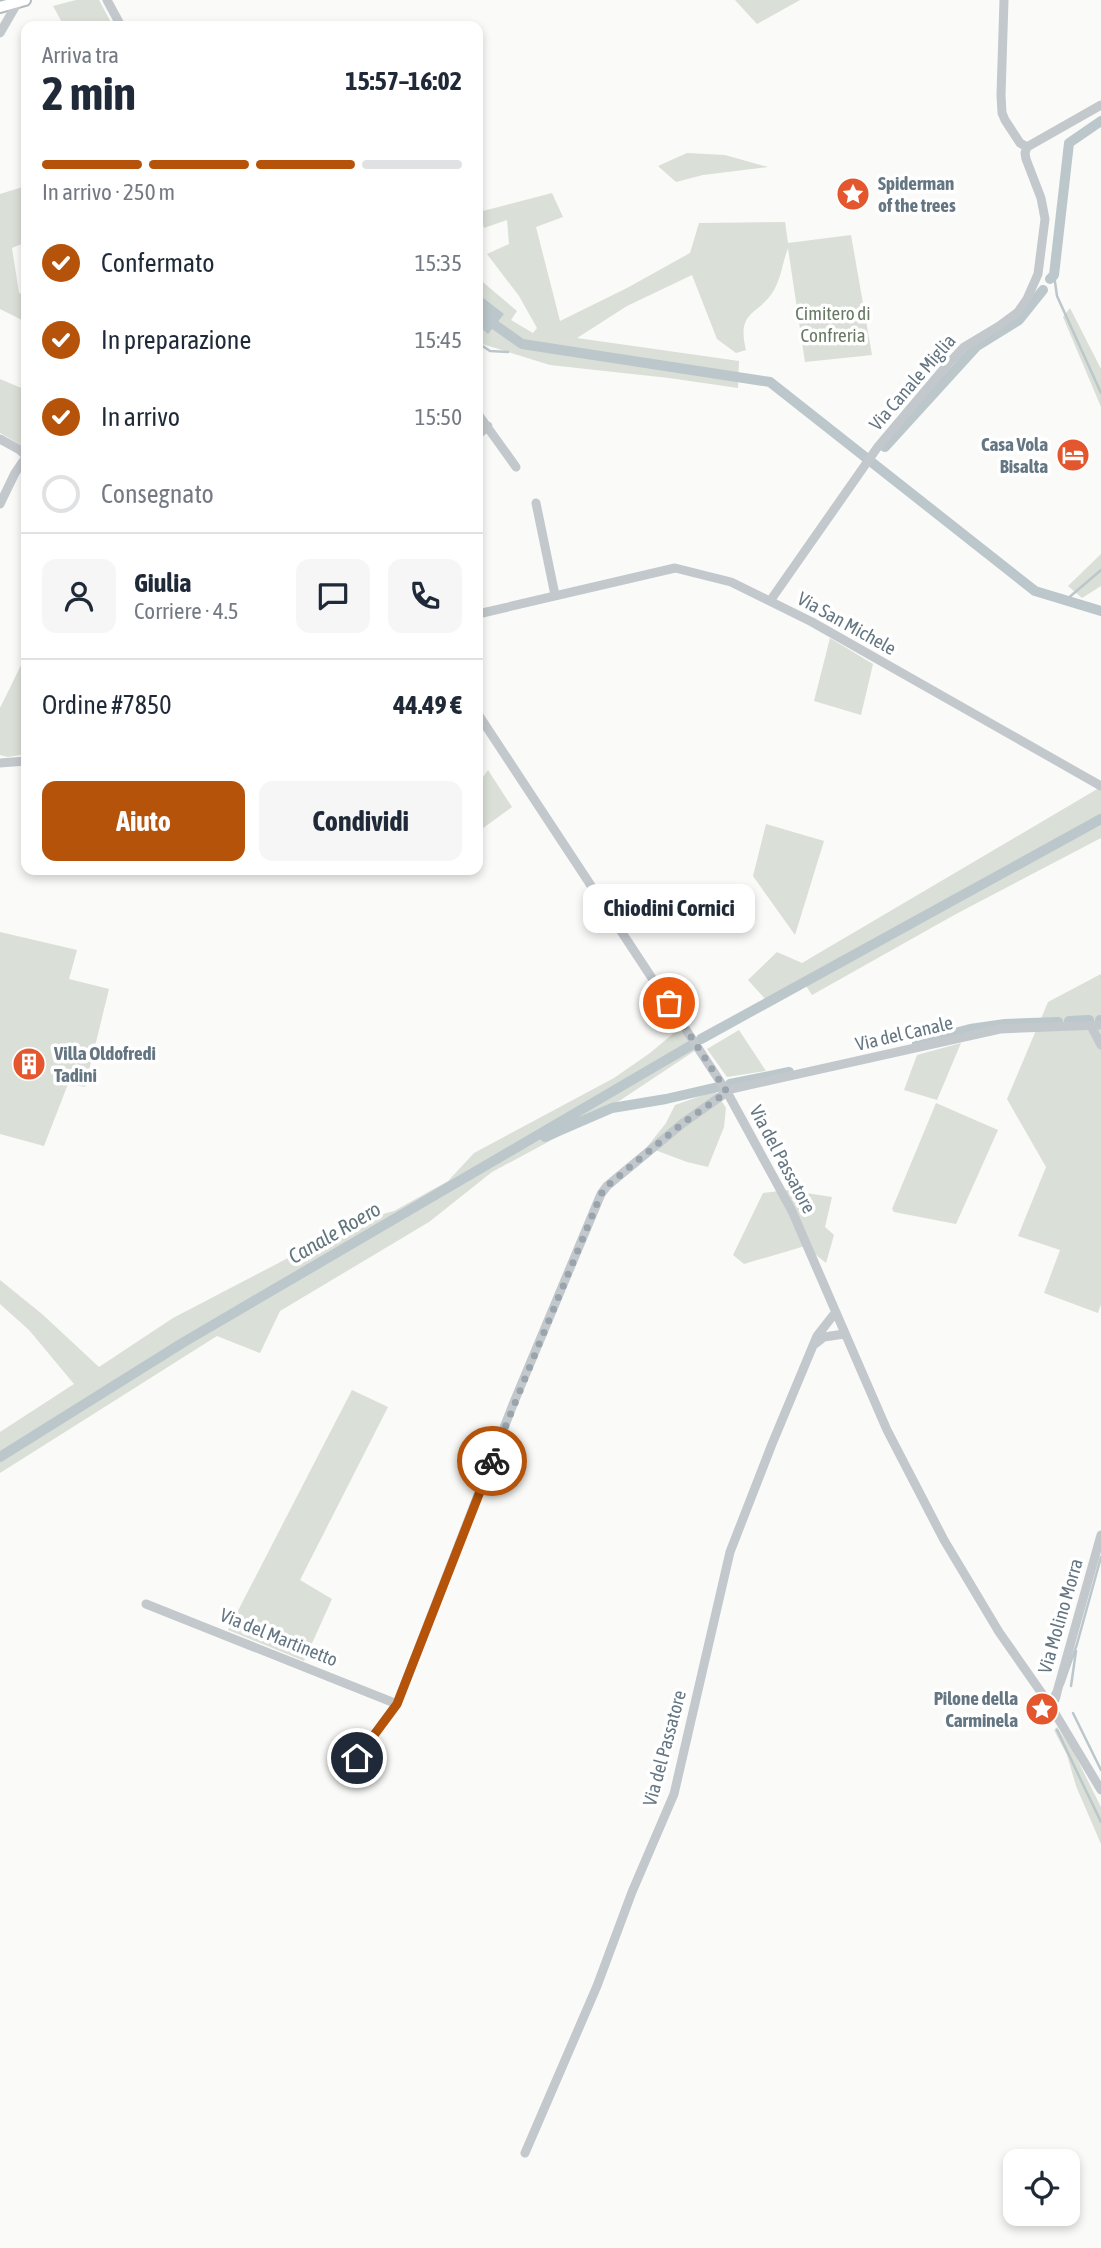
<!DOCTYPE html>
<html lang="it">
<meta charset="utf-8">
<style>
:root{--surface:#fff;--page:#f6f6f7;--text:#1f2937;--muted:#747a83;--line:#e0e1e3;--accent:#b45309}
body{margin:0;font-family:"Asap Condensed",sans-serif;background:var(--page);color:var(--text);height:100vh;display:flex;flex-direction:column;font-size:26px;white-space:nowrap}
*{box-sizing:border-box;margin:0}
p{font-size:23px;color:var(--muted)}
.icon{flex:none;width:38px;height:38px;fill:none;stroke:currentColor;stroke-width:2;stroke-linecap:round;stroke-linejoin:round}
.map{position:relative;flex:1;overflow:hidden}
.side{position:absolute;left:21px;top:21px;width:462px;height:854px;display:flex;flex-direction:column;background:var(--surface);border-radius:14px;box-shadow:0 4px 10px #0003}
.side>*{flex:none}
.tools{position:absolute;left:1003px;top:2149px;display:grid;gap:14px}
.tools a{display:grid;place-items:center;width:77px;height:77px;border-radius:14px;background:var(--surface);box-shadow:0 4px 10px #0003;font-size:35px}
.pin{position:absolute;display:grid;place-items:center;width:60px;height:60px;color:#fff;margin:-30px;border:4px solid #fff;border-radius:50%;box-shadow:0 2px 7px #0007}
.courier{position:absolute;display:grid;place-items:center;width:70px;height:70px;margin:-35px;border:5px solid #b45309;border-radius:50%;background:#fff;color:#222;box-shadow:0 2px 9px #0007}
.bubble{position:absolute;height:49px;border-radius:14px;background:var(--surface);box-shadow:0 4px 10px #0003;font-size:23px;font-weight:700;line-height:49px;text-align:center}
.summary em{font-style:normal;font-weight:700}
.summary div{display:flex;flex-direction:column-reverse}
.summary{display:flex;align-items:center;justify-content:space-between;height:119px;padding:0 21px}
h1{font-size:46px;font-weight:700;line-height:52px}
.bar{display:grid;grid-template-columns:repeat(4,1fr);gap:10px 7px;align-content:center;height:84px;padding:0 21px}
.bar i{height:9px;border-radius:5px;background:var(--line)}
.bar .active{background:var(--accent)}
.bar p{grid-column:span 4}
.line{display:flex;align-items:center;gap:18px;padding:0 21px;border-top:2px solid var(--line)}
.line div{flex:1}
.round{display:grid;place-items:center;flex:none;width:74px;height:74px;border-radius:14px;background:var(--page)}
ol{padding:0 21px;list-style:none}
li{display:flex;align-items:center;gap:21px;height:77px}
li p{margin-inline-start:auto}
li .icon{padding:7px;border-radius:50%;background:var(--accent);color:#fff;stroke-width:4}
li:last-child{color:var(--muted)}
li i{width:38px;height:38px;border:4px solid var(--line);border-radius:50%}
.button{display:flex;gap:14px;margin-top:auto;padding:14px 21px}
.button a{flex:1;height:80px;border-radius:14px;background:var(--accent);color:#fff;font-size:28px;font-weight:700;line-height:80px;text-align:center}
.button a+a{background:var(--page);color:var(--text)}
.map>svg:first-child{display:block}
</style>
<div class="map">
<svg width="1101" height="2248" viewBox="0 0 1101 2248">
<rect width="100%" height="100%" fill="#fafaf8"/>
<!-- green -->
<path fill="#dadfd7" d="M76,0H99L113,26H64L53,6Z
M735,0H800L757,24Z
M687,153L725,155L768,167L703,175L676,182L658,166Z
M26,186V242L12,248L19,293L26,296V322L0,309V194Z
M552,193L563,217L536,227L560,321L627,288L690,253L699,223L785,222L788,243L851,235L872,355L805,362L788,248C783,261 781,278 774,290C759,316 736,309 746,350L736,353L717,339L692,275L627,306L577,338L739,361L738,388L669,378L550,365L479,343L478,341V278L517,311L511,320L533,333L537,328L519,296L487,254L509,244L507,220L484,228L479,212Z
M1070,308L1101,369V407L1063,317Z
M0,379L26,390V448L0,433Z
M1101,554V586L1082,598L1068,586Z
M830,638L873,664L861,715L814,701Z
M26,655V754L8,757L0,755V708Z
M488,770L512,807L479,831L478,784Z
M1099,788L1101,789V838L956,914L812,995L802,980L767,1001L748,980L777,952L802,963Z
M766,824L824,841L795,935L753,876Z
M0,932L77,950L69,979L109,989L85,1087L68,1084L44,1146L0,1134Z
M1101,974V1304L1098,1313L1044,1293L1060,1250L1018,1236L1046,1167L1007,1099L1048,1002Z
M681,1027L696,1050L598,1115L492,1172L429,1222L280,1311L260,1353L217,1336L0,1473V1432L74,1384L29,1330L0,1304V1280L42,1314L99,1367L173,1318L361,1220L394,1211L448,1181L474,1153L614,1078L650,1053Z
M739,1030L766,1071L727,1077L707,1049Z
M961,1043L937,1100L904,1090L917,1055Z
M715,1091L726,1108L724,1127L708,1167L687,1162L647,1147L666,1123L675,1105Z
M936,1103L998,1130L956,1224L894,1212L892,1209Z
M787,1190L832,1197L825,1227L834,1235L826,1263L805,1246L744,1264L733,1255L763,1193Z
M352,1390L388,1407L300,1580L332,1599L304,1661L228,1630Z
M1057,1727L1073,1751L1101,1807V1844L1076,1786L1067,1755L1054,1730Z"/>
<!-- water -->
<path fill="#bbc7cb" d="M478,294L504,314L488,334L478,325Z"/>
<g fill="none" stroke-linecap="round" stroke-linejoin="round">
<!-- stream -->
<path stroke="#bbc7cb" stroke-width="2.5" d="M1054,275L1057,296L1101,393
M478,343L490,351L508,352
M1066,600L1101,570
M1063,1684L1077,1644L1101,1557
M1071,1686L1076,1651
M1058,1701L1060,1694
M1073,1713L1101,1770
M1057,1730L1101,1822"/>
<!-- canal -->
<path stroke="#bbc7cb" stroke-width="10" d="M1050,279L1054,275L1069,143L1101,121
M495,325L522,344L770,382L1035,591L1101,611
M885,447L977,346L1019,320L1043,290
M1100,1020H1101
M1069,1021L1089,1020
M701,1039L1101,819
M917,1043L970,1029L1005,1024L1058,1022
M730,1084L789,1072
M545,1137L612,1108L666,1099L718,1087
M0,1457L184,1342L690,1046"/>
<defs>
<path id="major" d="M0,7L25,0"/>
</defs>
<!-- major casing -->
<use href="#major" stroke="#b5babe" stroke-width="14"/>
<!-- minor -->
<path stroke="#c3c8cc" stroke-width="9" d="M107,0L121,26
M1004,0L1001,95L1002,113L1005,120L1020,143L1027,147
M0,33L18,2
M1027,147L1101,105
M478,414L516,467
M478,435L488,426
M0,439L20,450L26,456
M536,503L555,595
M0,504L15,473L26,457
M770,601L877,448L947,365L964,347L999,326L1018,312L1027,299L1038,274L1045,219L1041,198L1026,159L1025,153L1027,147
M478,614L675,568L731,582L812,622L1101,786
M478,714L727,1092L792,1211L887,1430L944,1540L999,1632L1050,1705L1101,1790
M0,763L26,761
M1091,1026L1101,1045
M815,1344L824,1337L844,1334
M146,1604L397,1704
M1050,1705L1057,1692L1101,1535
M357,1758L397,1704L514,1402L601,1194L607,1186L683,1123L731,1089L1000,1029L1101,1025
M525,2153L597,1986L632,1892L674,1794L730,1552L772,1444L817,1336L835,1313"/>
<!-- major -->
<use href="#major" stroke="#fff" stroke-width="10"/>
</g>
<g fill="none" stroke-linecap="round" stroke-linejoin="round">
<!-- done -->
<path stroke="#99a4ac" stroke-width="7" stroke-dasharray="0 12.6" d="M492,1461C527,1371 565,1283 601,1194L607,1186L683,1123L727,1092L669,1003"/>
<!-- route -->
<path stroke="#b45309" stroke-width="9" d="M357,1758L397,1704L492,1461"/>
</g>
<!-- icons -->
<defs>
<symbol id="sight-disc" viewBox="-11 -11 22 22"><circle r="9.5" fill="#e4572e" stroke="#fff"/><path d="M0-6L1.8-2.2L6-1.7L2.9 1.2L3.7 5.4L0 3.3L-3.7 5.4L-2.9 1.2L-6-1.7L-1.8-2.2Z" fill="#fff"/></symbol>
<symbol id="hotel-disc" viewBox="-11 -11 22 22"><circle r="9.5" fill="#e4572e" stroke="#fff"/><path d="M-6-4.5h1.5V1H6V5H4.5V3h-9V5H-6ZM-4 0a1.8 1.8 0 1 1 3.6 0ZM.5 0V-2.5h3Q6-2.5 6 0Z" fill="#fff"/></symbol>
<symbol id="building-disc" viewBox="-11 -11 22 22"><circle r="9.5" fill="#e4572e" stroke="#fff"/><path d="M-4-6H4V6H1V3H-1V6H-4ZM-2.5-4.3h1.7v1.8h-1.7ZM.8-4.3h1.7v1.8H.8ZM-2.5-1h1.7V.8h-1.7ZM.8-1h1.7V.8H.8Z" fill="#fff"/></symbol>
</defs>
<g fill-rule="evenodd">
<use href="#sight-disc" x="834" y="175" width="38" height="38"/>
<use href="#hotel-disc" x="1054" y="436" width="38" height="38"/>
<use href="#building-disc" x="10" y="1045" width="38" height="38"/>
<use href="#sight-disc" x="1023" y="1690" width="38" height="38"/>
</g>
<g text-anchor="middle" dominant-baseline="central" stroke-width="7" stroke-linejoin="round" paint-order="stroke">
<!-- poi labels -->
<g font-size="19" font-weight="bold" fill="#657683" stroke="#fff" text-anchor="start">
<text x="878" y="183">Spiderman<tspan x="878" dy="22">of the trees</tspan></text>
<text x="1048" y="444" text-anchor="end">Casa Vola<tspan x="1048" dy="22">Bisalta</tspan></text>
<text x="54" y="1053">Villa Oldofredi<tspan x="54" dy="22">Tadini</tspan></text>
<text x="1018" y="1698" text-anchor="end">Pilone della<tspan x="1018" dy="22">Carminela</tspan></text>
</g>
<!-- park labels -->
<g font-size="19" fill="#687a64" stroke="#fff">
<text x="833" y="313">Cimitero di<tspan x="833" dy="22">Confreria</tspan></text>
</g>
<!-- street labels -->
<g font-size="19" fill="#657683" stroke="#fff">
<text transform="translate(912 382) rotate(-49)">Via Canale Miglia</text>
<text transform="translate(847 623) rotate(29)">Via San Michele</text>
<text transform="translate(904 1033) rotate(-13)">Via del Canale</text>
<text transform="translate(783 1159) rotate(62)">Via del Passatore</text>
<text transform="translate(1060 1616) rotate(-74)">Via Molino Morra</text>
<text transform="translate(279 1637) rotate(22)">Via del Martinetto</text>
<text transform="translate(664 1748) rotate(-75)">Via del Passatore</text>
</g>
<!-- water labels -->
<g font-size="21" font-style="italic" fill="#60757c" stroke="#fff">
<text transform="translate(334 1232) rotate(-30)">Canale Roero</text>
</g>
</g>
</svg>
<div class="tools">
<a><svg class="icon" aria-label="locate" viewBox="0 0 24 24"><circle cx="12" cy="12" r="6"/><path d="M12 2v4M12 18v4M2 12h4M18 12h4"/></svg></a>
</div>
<div class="pin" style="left:669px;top:1003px;background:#ea580c"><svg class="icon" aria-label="bag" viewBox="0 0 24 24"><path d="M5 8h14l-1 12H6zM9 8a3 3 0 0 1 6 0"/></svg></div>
<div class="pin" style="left:357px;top:1758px;background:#1f2937"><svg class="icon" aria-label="home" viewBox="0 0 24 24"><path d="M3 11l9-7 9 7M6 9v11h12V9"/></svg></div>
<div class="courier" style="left:492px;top:1461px"><svg class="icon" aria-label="bike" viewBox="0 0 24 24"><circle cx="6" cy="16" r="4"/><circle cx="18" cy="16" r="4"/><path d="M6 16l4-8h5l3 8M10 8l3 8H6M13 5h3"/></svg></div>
<div class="bubble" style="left:583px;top:884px;width:172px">Chiodini Cornici</div>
<section class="side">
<div class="summary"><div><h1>2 min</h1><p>Arriva tra</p></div><em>15:57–16:02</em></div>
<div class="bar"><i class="active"></i><i class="active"></i><i class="active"></i><i></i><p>In arrivo · 250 m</p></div>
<ol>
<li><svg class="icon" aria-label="check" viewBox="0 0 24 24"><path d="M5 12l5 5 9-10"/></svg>Confermato<p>15:35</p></li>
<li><svg class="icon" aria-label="check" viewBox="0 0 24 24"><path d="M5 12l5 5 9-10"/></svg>In preparazione<p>15:45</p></li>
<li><svg class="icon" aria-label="check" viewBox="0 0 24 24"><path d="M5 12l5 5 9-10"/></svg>In arrivo<p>15:50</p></li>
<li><i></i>Consegnato</li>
</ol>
<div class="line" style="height:126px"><a class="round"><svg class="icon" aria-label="person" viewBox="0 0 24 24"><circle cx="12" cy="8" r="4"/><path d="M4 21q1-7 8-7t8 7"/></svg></a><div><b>Giulia</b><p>Corriere · 4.5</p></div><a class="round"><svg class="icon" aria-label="chat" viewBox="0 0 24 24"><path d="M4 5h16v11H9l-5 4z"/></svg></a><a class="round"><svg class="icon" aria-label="phone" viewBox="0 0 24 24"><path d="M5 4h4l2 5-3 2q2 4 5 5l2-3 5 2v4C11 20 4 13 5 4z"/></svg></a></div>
<div class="line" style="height:91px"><div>Ordine #7850</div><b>44.49 €</b></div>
<div class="button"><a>Aiuto</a><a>Condividi</a></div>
</section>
</div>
